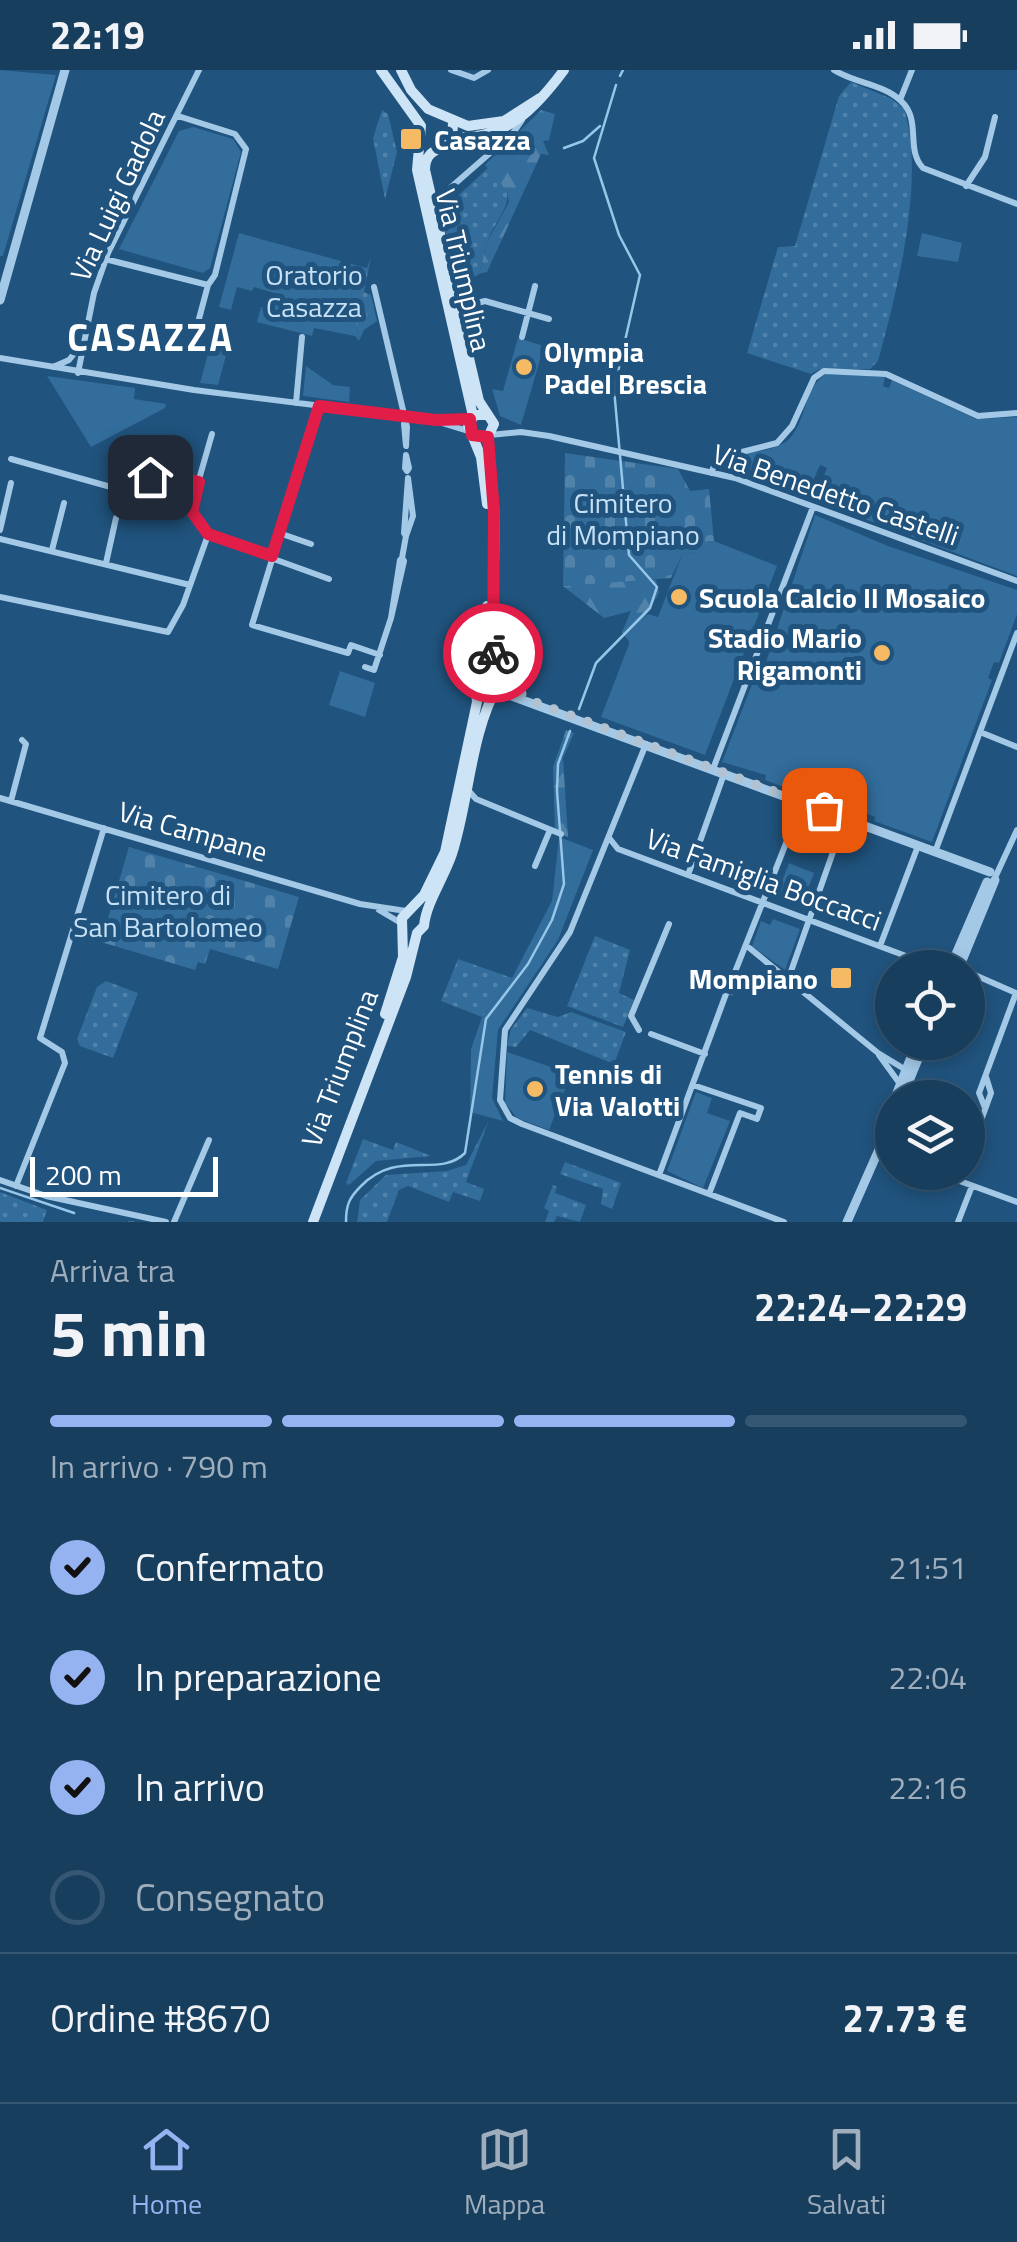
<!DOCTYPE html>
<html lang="it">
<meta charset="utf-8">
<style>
:root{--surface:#183e5e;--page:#254967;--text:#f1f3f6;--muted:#9faebc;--line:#365773;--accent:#95b2f1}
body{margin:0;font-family:"Titillium Web",sans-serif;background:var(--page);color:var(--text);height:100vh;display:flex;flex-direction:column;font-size:38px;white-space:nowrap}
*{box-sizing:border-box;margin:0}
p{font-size:32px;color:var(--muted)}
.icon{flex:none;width:55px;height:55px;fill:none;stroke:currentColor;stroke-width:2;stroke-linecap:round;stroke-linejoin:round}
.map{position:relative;height:1152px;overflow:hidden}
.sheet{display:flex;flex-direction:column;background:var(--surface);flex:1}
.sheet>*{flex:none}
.tools{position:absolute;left:875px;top:880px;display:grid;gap:20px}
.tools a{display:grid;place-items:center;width:110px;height:110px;border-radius:50%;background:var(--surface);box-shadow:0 5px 15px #0003,0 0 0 2px var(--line);font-size:50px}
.scale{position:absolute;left:30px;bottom:25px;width:188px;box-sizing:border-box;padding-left:10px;border:5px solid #fff;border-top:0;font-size:28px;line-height:35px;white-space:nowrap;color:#fff;-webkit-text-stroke:8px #20537d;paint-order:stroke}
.pin{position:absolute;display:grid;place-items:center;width:85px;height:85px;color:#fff;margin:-42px;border-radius:20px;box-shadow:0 5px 15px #0006}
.courier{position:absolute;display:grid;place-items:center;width:100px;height:100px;margin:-50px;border:8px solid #e11d48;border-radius:50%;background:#fff;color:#222;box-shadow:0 2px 12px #0007}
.headline em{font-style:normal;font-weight:700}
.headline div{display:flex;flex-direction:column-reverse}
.headline{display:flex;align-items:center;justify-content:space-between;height:170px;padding:0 50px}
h1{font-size:65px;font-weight:700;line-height:75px}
.bar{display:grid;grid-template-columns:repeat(4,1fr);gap:15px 10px;align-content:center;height:120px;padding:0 50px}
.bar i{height:12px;border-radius:8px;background:var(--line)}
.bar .current{background:var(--accent)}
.bar p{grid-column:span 4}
.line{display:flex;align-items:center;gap:25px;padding:0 50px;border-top:2px solid var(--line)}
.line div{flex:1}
ol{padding:0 50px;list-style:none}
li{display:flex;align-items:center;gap:30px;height:110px}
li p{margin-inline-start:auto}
li .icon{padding:10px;border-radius:50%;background:var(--accent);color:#111;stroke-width:4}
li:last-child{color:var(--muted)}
li i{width:55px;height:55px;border:5px solid var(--line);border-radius:50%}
.status{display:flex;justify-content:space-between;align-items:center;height:70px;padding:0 50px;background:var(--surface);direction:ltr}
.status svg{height:28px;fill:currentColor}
.tabs{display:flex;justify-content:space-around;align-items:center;height:140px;border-top:2px solid var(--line);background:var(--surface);font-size:28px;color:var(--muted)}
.tabs a{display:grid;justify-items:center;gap:5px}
.tabs .current{color:var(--accent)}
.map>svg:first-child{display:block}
</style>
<div class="status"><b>22:19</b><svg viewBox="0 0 49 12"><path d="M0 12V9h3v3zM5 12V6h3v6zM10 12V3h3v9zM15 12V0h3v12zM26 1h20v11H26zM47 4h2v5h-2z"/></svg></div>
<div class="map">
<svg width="1017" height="1152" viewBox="0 0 1017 1152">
<defs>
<pattern id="grass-dots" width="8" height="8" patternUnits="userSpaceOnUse" patternTransform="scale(2.5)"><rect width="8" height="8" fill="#326d9b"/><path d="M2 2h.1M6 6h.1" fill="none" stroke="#5183aa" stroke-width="1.8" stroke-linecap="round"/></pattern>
<pattern id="forest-firs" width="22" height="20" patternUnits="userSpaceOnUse" patternTransform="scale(2.5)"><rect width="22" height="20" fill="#326d9b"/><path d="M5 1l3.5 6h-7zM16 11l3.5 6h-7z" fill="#5183aa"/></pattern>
<pattern id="cemetery-stones" width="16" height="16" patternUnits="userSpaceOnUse" patternTransform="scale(2.5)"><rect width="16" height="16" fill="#326d9b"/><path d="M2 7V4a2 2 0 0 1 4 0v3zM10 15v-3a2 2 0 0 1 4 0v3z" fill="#5183aa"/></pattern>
</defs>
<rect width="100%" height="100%" fill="#20537d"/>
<!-- grass -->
<path fill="url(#grass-dots)" d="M851,12L892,29L904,39C926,108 897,222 878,291L870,299H820L811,304L747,283L778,177L795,176L839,26Z
M382,40L388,44L397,82L385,129L373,68Z
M488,98C527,126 497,143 487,173C483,183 482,194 479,204L459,216L444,156L446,137Z
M371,187L364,222L371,225L377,251L364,260L359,271L351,226L359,196L367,198Z
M595,866L630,880L619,923L634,930L623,957L567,936Z
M458,889L512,908L482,947L441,931Z
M106,911L138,923L113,988L80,976L77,969L97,917Z
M527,938L558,947L571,942L626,962L614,994L530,960L516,977L507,976L511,959Z
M489,1050L466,1112L484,1119L480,1131L453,1122L449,1132L408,1116L399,1120L387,1152H357L360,1130L386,1105L447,1101L466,1095Z
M363,1069L393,1080L396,1072L431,1086L376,1091L349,1115L346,1113Z
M565,1092L621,1113L612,1139L601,1134L603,1119L560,1104Z
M553,1115L557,1117L555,1123L586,1135L580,1152L557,1146L554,1152H545L549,1141L544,1138Z
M0,1122L47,1140L43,1152H0Z"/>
<!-- forest -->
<path fill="url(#forest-firs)" d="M541,40L555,44L549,70L543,71L549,85L541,84L487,202L479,204L487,172L509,132L507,121L485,95Z
M634,508L656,510L659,523L630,573L622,562L631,541L604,548L563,516Z
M566,660L574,663L563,688L568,767L555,762L553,697Z"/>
<!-- cemetery -->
<path fill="url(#cemetery-stones)" d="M565,383L678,399L690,421L709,419L714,471L694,473V482L682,485L671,508L563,516Z
M129,777L299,827L278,899L210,879L205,894L198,892L195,900L101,872Z"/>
<!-- park -->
<path fill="#326d9b" d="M0,0L56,5L3,186H0Z
M193,57L233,69L241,82L210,198L203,203L119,179L179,61Z
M239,163L359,196L351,226L359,271L355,266L314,258L312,266L257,252L261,237L271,238L269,227L276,229L277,224L254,217L252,221L237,217L231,240L219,237Z
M922,163L962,173L958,192L917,186Z
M518,268L544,276L521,355L500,346L492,319L503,321Z
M211,273L228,278L218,315L200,313Z
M306,296L333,315L350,317L349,332L303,326Z
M826,304L885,307L883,316L889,318L892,310L976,349L1017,347V506L814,430L827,398L820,395L809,420L813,422L811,429L725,395C743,377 774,386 791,367C807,348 804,317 826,304Z
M47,306L135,318L134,329L166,334L165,338L91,377Z
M815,445L888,476L1017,520V544L999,593L994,592L988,608L992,610L932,772L874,751L875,747L863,742L861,746L765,710L766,705L722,692L761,591L766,592Z
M714,471L777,496L705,685L601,647L634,561L648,544L658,547L682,485L694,482L693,473Z
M340,601L375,613L365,647L329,635Z
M559,767L593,780L558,870L498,960L492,1028L503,1051L470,1042L471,979L482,947L512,908L552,831Z
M789,793L814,803L801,837L776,827Z
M773,849L800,859L785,900L752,876L761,851L770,855Z
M507,982L571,1004L549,1060L517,1048L505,1033Z
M696,1022L712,1028L707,1043L730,1051L703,1118L667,1101Z"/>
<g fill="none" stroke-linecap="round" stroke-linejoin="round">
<!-- stream -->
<path stroke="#96c6e8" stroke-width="2.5" d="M620,6L623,0
M564,78L583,71L600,56
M579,639L596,593L650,538L657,517L629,485L614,319L640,205L619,165L594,88L616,15
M0,1118L74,1143
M346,1152C346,1135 349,1128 361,1116C398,1078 439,1109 465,1083L486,949L528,894L552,850L564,814L557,721L558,694L570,661"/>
<!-- minor-tunnel -->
<path stroke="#416d90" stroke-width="6" stroke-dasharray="6 3" stroke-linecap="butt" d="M730,925L734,913
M131,1152V1151"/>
<!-- minor -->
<path stroke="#a3c9e7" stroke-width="6" d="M451,0L474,8L488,0
M834,0C854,13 884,14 901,31C922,50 905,79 923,98L1017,134
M900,30L912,0
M178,46L235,64L246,79L215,205L208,215L196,260
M966,116L985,87L995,47
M434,132L513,63L522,50
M105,189L208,215
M374,217L407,357L406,376L404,354
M458,238L485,231L549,249
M522,267L535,216
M0,288L194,320L418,348L470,349
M53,297L69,290L81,275
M78,303L94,223L108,183L199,0
M296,333L302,267
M319,336L252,555L348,583L351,575L380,585
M442,353L468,361
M212,364L191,437C199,470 243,477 272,486
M490,365L521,362L549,366L735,408L1017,511
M406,385L409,398L407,401L405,398Z
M11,389L118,419L161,403L199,412
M711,403L716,392L726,386L777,373L792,356L814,308L824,301L886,304L978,346L1017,343
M408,408L413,446L406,466L404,463Z
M0,460L11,413
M279,463L311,474
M0,469L190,515
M52,480L64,433
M271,488L329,509
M402,488L404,491L391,548L400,490Z
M402,488L406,466
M106,493L116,448
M0,527L168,562L183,535L208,465
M365,597L374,600L391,548
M980,662L1017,677
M646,674L570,862L505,960L500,1030L510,1048L522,1054L784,1152
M713,699L813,437
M468,720L476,729L561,764
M0,728L360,834L406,841
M11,731L26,674L22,670
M610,769L618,779L906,886L953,897
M935,782L1017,563
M535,796L550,760
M688,805L724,704
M993,812L1017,760
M379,840L401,853
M747,876L878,983L906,1000
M880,876L918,776
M968,902L1016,923
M789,907L845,748
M731,912L802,733
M639,960L631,946L669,854
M651,964L705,984
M879,985L900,1014
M693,1015L761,1038L757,1049L740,1043L709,1124
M985,1038L979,1023L1016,923
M878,1082L892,1087
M968,1086L991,1023L986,1007
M935,1102L1017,1132
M659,1105L726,924
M0,1110L46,1126L166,1152
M16,1116L65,993L62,982L40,968L104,758
M174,1152L209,1070
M958,1152L972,1116"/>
<!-- tertiary -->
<path stroke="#a3c9e7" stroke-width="9" d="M0,230L65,0
M495,620L990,802
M950,898L987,812
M959,898L995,810
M895,1028L917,972
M902,1028L925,972
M879,1075L892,1033
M847,1152L892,1050"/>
<!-- secondary -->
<path stroke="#cde3f6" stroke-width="10" d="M381,0L421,56L417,100L473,346
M401,0L411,20L428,39L468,56L504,51L540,28
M454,67C506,70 535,39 564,0
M487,434L481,387L468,355L475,345H487
M385,944L403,887L402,848L424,825L445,782L477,632L475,609L483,600L487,536
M313,1152L406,907L417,863L424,856C426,833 444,808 452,784C470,727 470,664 499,613L492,586L495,448L488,367L494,354L479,331L425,100C425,79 440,81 452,71L453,53"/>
</g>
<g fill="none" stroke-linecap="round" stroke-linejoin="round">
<!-- done -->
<path stroke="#b1c3d2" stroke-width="10" stroke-dasharray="0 18" d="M493,583L499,610L537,633L824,740"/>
<!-- route -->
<path stroke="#e11d48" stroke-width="12" d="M150,407L166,404L199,412L192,442L208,464L272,486L319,336L436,350L470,349L472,365L488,367L494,442L493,583"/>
</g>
<!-- markers -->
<g fill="#f5ba63" stroke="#20537d" stroke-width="4">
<rect x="399" y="57" width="24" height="24" rx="5"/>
<circle cx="524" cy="297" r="10"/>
<circle cx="679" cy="527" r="10"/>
<circle cx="882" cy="583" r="10"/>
<rect x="829" y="896" width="24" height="24" rx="5"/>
<circle cx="535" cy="1019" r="10"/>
</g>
<g text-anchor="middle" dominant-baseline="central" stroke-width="10" stroke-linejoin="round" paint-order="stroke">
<!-- poi labels -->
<g font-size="28" font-weight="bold" fill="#fff" stroke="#20537d" text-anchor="start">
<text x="434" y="69">Casazza</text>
<text x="544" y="281">Olympia<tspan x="544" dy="32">Padel Brescia</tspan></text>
<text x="699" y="527">Scuola Calcio Il Mosaico</text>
<text x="862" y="567" text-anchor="end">Stadio Mario<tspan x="862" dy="32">Rigamonti</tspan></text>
<text x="818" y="908" text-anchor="end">Mompiano</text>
<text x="555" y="1003">Tennis di<tspan x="555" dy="32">Via Valotti</tspan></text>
</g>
<!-- street labels -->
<g font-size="28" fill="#fff" stroke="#20537d">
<text transform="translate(117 125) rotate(-65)">Via Luigi Gadola</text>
<text transform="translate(464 200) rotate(77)">Via Triumplina</text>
<text transform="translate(836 424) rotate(19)">Via Benedetto Castelli</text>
<text transform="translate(193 761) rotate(16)">Via Campane</text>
<text transform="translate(764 809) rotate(20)">Via Famiglia Boccacci</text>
<text transform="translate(339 998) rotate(-69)">Via Triumplina</text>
</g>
<!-- park labels -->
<g font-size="28" fill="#c6e1f5" stroke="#20537d">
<text x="314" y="204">Oratorio<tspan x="314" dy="32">Casazza</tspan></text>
<text x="623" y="432">Cimitero<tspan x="623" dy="32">di Mompiano</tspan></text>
<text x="168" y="824">Cimitero di<tspan x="168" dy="32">San Bartolomeo</tspan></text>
</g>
<!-- district labels -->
<g font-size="38" font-weight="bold" letter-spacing="2.5" fill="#fff" stroke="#20537d">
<text x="151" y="267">CASAZZA</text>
</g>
</g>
</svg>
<div class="tools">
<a><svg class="icon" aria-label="locate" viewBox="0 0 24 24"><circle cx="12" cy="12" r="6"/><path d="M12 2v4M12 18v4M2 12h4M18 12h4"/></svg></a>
<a><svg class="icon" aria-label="layers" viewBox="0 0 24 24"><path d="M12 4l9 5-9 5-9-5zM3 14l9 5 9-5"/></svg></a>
</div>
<div class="scale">200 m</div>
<div class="pin" style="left:824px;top:740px;background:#ea580c"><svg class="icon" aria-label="bag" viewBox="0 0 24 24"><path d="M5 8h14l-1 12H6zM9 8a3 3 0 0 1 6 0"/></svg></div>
<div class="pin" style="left:150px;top:407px;background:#1f2937"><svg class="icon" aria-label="home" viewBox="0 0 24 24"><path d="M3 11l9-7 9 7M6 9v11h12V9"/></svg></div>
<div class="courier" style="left:493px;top:583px"><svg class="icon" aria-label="bike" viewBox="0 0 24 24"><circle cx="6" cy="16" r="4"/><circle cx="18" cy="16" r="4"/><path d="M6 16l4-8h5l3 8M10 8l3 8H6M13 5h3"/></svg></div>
</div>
<section class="sheet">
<div class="headline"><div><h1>5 min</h1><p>Arriva tra</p></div><em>22:24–22:29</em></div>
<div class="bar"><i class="current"></i><i class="current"></i><i class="current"></i><i></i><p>In arrivo · 790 m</p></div>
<ol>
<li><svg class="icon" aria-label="check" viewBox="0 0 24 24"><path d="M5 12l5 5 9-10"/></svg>Confermato<p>21:51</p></li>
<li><svg class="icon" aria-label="check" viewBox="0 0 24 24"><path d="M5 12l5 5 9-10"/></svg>In preparazione<p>22:04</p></li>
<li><svg class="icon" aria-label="check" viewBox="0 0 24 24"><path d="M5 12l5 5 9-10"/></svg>In arrivo<p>22:16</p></li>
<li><i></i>Consegnato</li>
</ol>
<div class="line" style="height:130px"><div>Ordine #8670</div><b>27.73 €</b></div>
</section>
<nav class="tabs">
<a class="current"><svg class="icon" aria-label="home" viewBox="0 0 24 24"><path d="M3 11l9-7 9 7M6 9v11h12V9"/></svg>Home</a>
<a><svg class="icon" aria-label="map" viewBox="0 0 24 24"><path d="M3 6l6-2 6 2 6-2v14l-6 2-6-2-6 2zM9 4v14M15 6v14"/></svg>Mappa</a>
<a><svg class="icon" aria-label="saved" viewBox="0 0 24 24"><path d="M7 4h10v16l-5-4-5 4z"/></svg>Salvati</a>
</nav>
